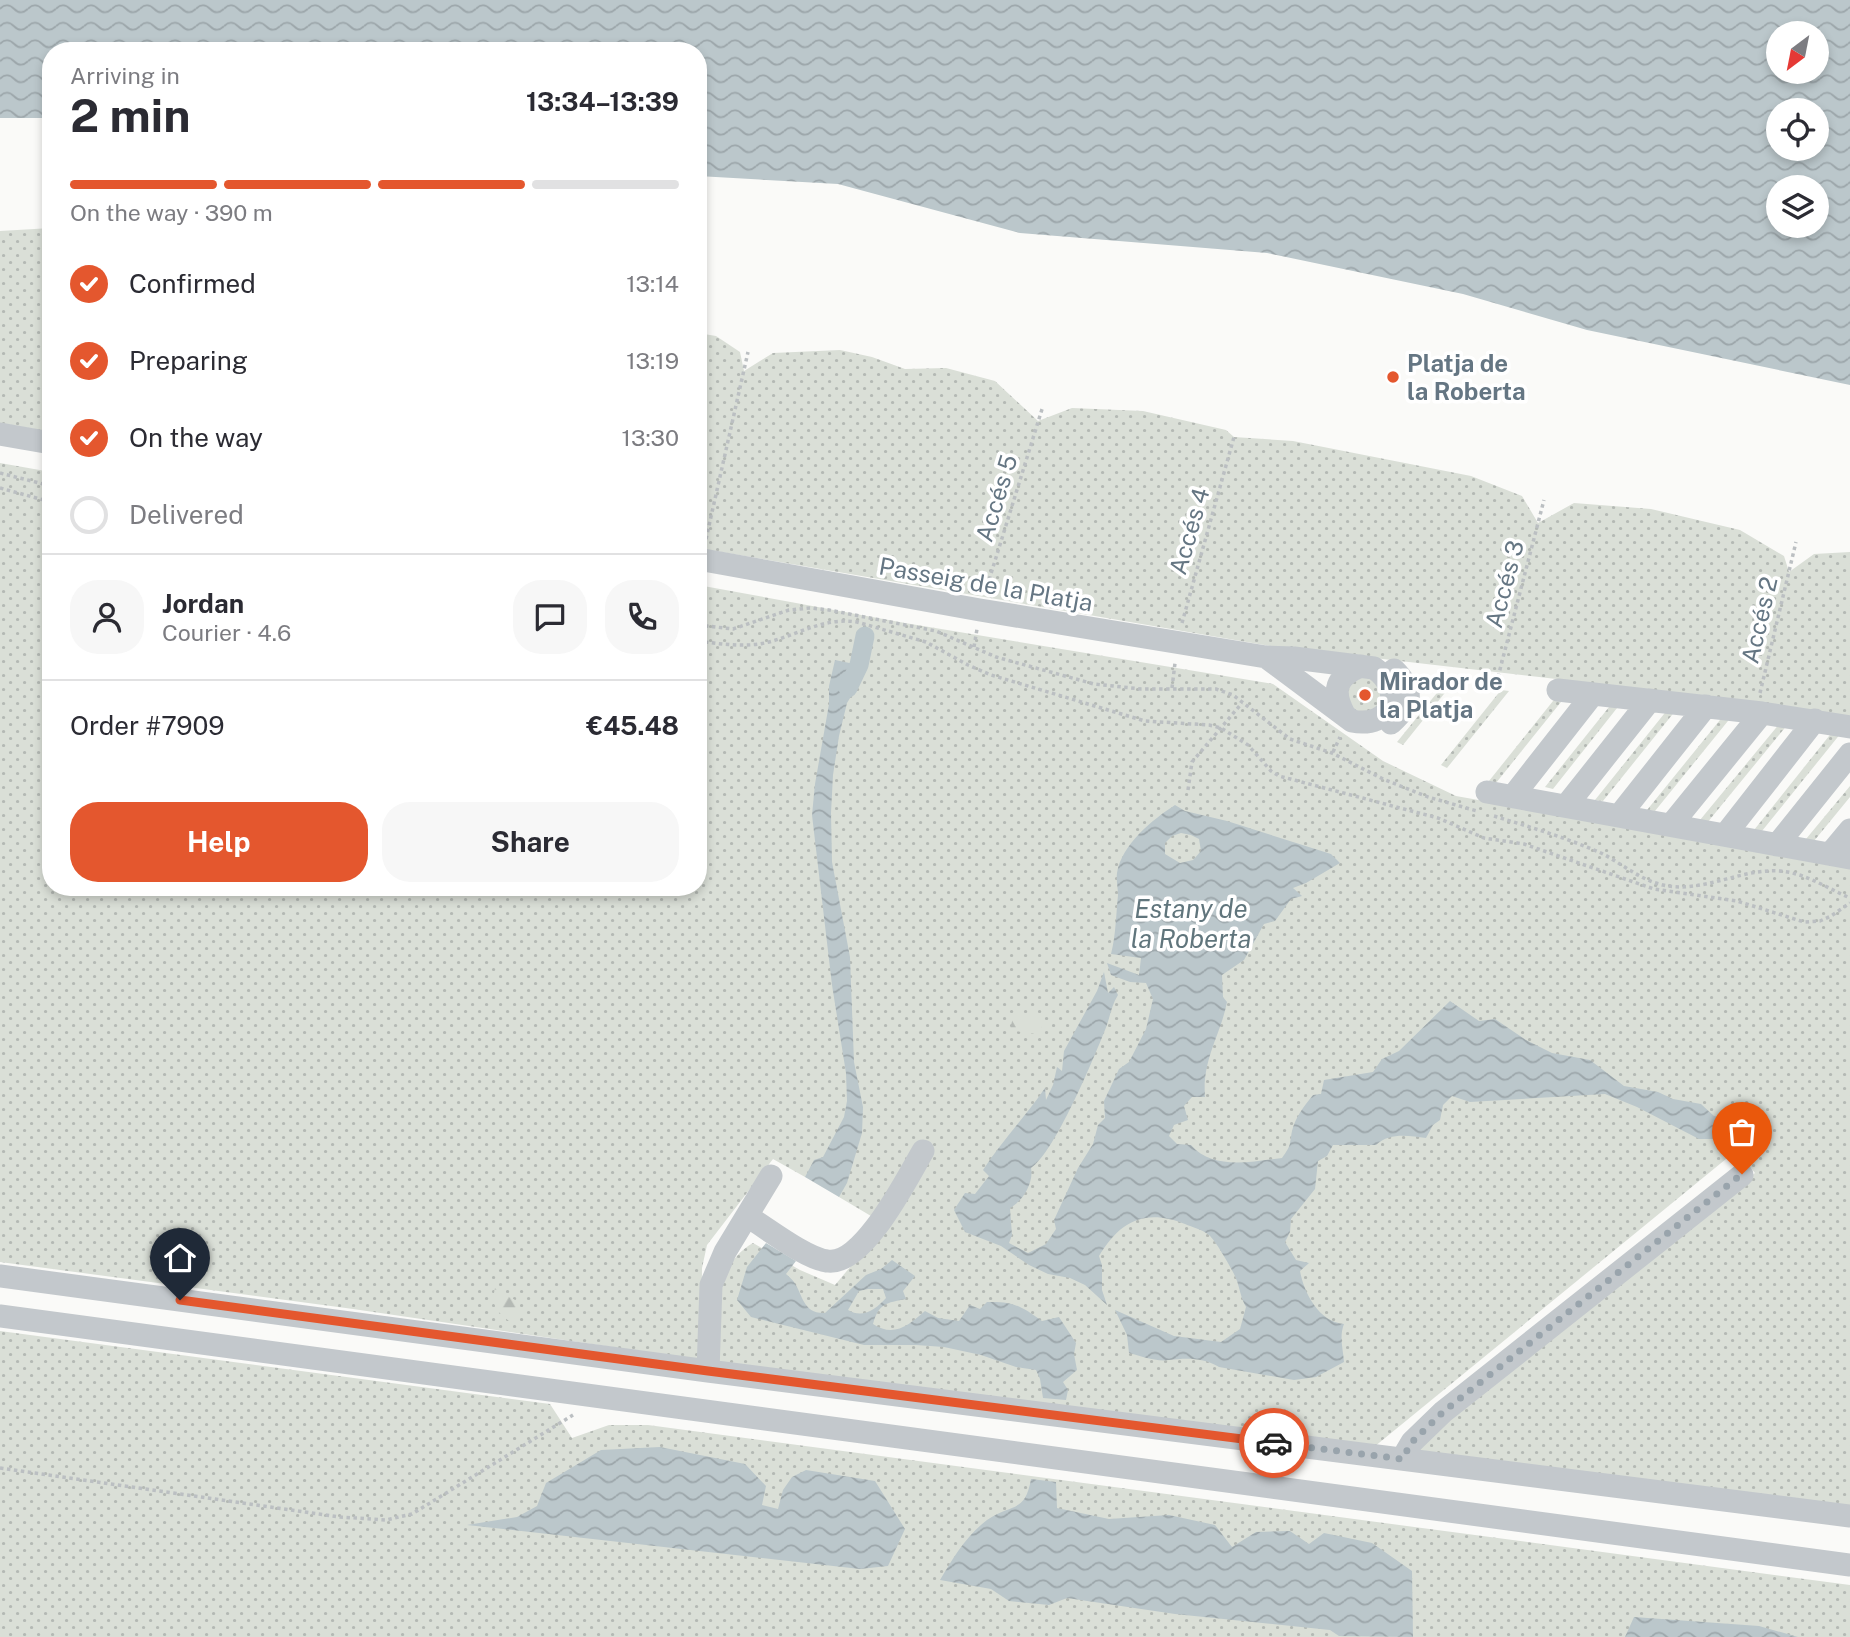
<!DOCTYPE html>
<meta charset="utf-8">
<style>
:root{--surface:#fff;--page:#f7f7f7;--text:#2b2b33;--muted:#7c7c81;--line:#e1e1e2;--accent:#e4572e}
body{margin:0;font-family:"Public Sans",sans-serif;background:var(--page);color:var(--text);height:100vh;display:flex;flex-direction:column;font-size:26px;white-space:nowrap}
*{box-sizing:border-box;margin:0}
p{font-size:23px;color:var(--muted)}
.icon{flex:none;width:38px;height:38px;fill:none;stroke:currentColor;stroke-width:2;stroke-linecap:round;stroke-linejoin:round}
.map{position:relative;flex:1;overflow:hidden}
.panel{position:absolute;left:42px;top:42px;width:665px;height:854px;display:flex;flex-direction:column;background:var(--surface);border-radius:28px;box-shadow:0 4px 10px #0003}
.panel>*{flex:none}
.needle{width:46px;rotate:212deg}
.controls{position:absolute;left:1766px;top:21px;display:grid;gap:14px}
.controls a{display:grid;place-items:center;width:63px;height:63px;border-radius:50%;background:var(--surface);box-shadow:0 4px 10px #0003;font-size:35px}
.pin{position:absolute;display:grid;place-items:center;width:60px;height:60px;color:#fff;margin:-72px -30px;border-radius:50% 50% 50% 0;rotate:-45deg;box-shadow:0 0 7px #0007}
.pin .icon{rotate:45deg}
.courier{position:absolute;display:grid;place-items:center;width:70px;height:70px;margin:-35px;border:5px solid #e4572e;border-radius:50%;background:#fff;color:#222;box-shadow:0 2px 9px #0007}
.headline em{font-style:normal;font-weight:700}
.headline div{display:flex;flex-direction:column-reverse}
.headline{display:flex;align-items:center;justify-content:space-between;height:119px;padding:0 28px}
h1{font-size:46px;font-weight:700;line-height:52px}
.bar{display:grid;grid-template-columns:repeat(4,1fr);gap:10px 7px;align-content:center;height:84px;padding:0 28px}
.bar i{height:9px;border-radius:5px;background:var(--line)}
.bar .on{background:var(--accent)}
.bar p{grid-column:span 4}
.line{display:flex;align-items:center;gap:18px;padding:0 28px;border-top:2px solid var(--line)}
.line div{flex:1}
.round{display:grid;place-items:center;flex:none;width:74px;height:74px;border-radius:28px;background:var(--page)}
ol{padding:0 28px;list-style:none}
li{display:flex;align-items:center;gap:21px;height:77px}
li p{margin-inline-start:auto}
li .icon{padding:7px;border-radius:50%;background:var(--accent);color:#fff;stroke-width:4}
li:last-child{color:var(--muted)}
li i{width:38px;height:38px;border:4px solid var(--line);border-radius:50%}
.cta{display:flex;gap:14px;margin-top:auto;padding:14px 28px}
.cta a{flex:1;height:80px;border-radius:28px;background:var(--accent);color:#fff;font-size:28px;font-weight:700;line-height:80px;text-align:center}
.cta a+a{background:var(--page);color:var(--text)}
.map>svg:first-child{display:block}
</style>
<div class="map">
<svg width="1850" height="1637" viewBox="0 0 1850 1637">
<defs>
<pattern id="grass-dots" width="8" height="8" patternUnits="userSpaceOnUse" patternTransform="scale(1.75)"><rect width="8" height="8" fill="#dadfd7"/><path d="M2 2h.1M6 6h.1" fill="none" stroke="#b4b9b4" stroke-width="1.8" stroke-linecap="round"/></pattern>
<pattern id="forest-firs" width="22" height="20" patternUnits="userSpaceOnUse" patternTransform="scale(1.75)"><rect width="22" height="20" fill="#dadfd7"/><path d="M5 1l3.5 6h-7zM16 11l3.5 6h-7z" fill="#b4b9b4"/></pattern>
<pattern id="water-waves" width="16" height="10" patternUnits="userSpaceOnUse" patternTransform="scale(1.75)"><rect width="16" height="10" fill="#bbc7cb"/><path d="M0 5q4-4 8 0t8 0" fill="none" stroke="#9ca6aa"/></pattern>
</defs>
<rect width="100%" height="100%" fill="#fafaf8"/>
<!-- grass -->
<path fill="url(#grass-dots)" d="M51,228V432L0,423V231Z
M698,333L716,336L740,352L744,371L773,353L840,350L872,357L905,369L946,368L995,381L1038,421L1072,408L1143,411L1226,430L1234,437L1293,441L1471,476L1522,496L1538,523L1574,503L1651,509L1740,530L1784,556L1789,572L1814,554L1850,552V720L1737,700L1270,646L698,548Z
M0,463L51,472V887H698V585L905,623L1273,684L1383,761L1456,796L1850,867V1507L1417,1451L1421,1443L1755,1173L1737,1150L1374,1447L714,1361C717,1320 712,1266 753,1243L800,1270L835,1285L872,1241L876,1219L839,1197L831,1176L805,1177L773,1159L707,1245L702,1268L701,1360L353,1309L0,1262Z
M1372,673L1386,703L1356,717L1342,687Z
M1445,683L1452,684L1403,745L1397,742Z
M1501,690L1509,691L1447,768L1441,765Z
M1557,696L1565,697L1496,783L1489,781Z
M1613,702L1621,703L1553,789L1545,787Z
M1668,709L1676,710L1603,801L1595,800Z
M1724,715L1732,716L1655,811L1647,810Z
M1780,723L1788,724L1707,823L1700,820Z
M1833,731L1841,733L1762,831L1754,830Z
M1850,786V797L1814,841L1806,839Z
M0,1331L550,1404L572,1438L609,1425H648L1850,1585V1637H0Z"/>
<!-- forest -->
<path fill="url(#forest-firs)" d="M1033,1016L1042,1019V1035L1010,1030L1013,1017Z
M495,1288L520,1303V1319L509,1321C496,1311 491,1305 495,1288Z"/>
<!-- water -->
<path fill="url(#water-waves)" fill-rule="evenodd" d="M0,0H1850V385L1587,330L1463,294L1267,253L1020,233L838,184L698,176V51H51V118H0ZM1778,33H1816V72H1778ZM1778,110H1816V149H1778ZM1816,187V226H1778V187Z
M835,660L859,665L858,685L847,703L839,736L833,775L831,813L832,862L850,957L854,1062L863,1107L862,1133L847,1183L839,1197L805,1177L814,1160L823,1157L844,1117L847,1101L846,1073L832,985L812,815L815,784L829,704V686Z
M1175,805L1185,811L1227,821L1331,854L1340,863L1306,883L1293,888L1302,896L1291,899L1275,921L1264,924L1244,960L1222,975L1223,997L1227,1002C1220,1037 1202,1059 1205,1097H1192L1184,1106L1188,1120L1174,1125L1169,1136L1177,1144L1191,1145C1213,1171 1253,1161 1282,1158C1292,1144 1289,1146 1292,1131C1295,1118 1304,1106 1313,1095L1321,1094L1324,1080L1373,1072L1382,1059L1399,1051L1450,1001L1479,1021L1495,1019L1526,1040L1552,1053L1590,1060L1624,1086L1658,1092L1673,1099L1701,1104L1714,1116L1730,1119L1716,1133L1717,1139H1699L1637,1107L1605,1094L1470,1102L1452,1096L1443,1105L1440,1120L1433,1125L1426,1138C1409,1136 1390,1132 1376,1145H1333L1327,1156L1318,1161L1315,1189L1291,1219L1290,1232L1285,1242L1296,1260L1309,1263L1300,1271C1304,1293 1319,1322 1344,1324C1339,1337 1343,1348 1344,1362L1316,1377L1294,1380L1219,1367C1202,1357 1186,1358 1169,1360C1156,1362 1141,1356 1129,1353L1127,1335L1115,1310L1174,1336L1221,1342L1240,1329L1246,1307C1241,1298 1240,1290 1237,1281C1234,1272 1216,1241 1209,1235C1203,1230 1192,1227 1185,1224C1145,1208 1120,1221 1099,1256L1102,1265V1290L1107,1305L1085,1285L1070,1278L1048,1274L1029,1265L1001,1246L965,1232L954,1210L965,1193L975,1194L989,1176L983,1170C1002,1141 1025,1117 1045,1088L1046,1100L1053,1085L1057,1067L1062,1071L1064,1051L1097,991L1104,972L1108,993L1114,987L1118,995C1111,1006 1110,1018 1105,1030C1093,1060 1055,1152 1031,1168C1034,1182 1023,1201 1010,1208L1012,1235L1009,1243L1028,1253L1046,1244L1056,1229L1054,1220L1078,1168L1093,1144L1098,1125L1105,1118L1104,1101L1119,1069L1129,1062L1146,1029L1153,999L1146,983L1130,982L1111,975L1107,963L1139,975L1141,958L1111,954C1116,935 1116,914 1118,895C1118,888 1116,880 1117,873C1122,844 1152,820 1175,805ZM1181,833L1191,835L1199,839L1201,851L1193,860L1180,863L1165,854V843L1172,836Z
M766,1243L796,1261L786,1274C789,1277 792,1279 794,1282C803,1295 803,1314 825,1313L866,1275L881,1269L892,1260L915,1276L903,1291L906,1299C886,1303 879,1303 873,1324C894,1338 909,1325 925,1311L938,1318L959,1321L970,1305L980,1309L987,1302C1013,1301 1021,1306 1042,1321L1059,1317L1076,1343L1074,1354L1077,1370L1063,1382L1068,1390L1066,1400L1043,1398L1040,1379L1036,1370L1016,1367L981,1355L944,1347L916,1345H864L751,1317L737,1300L747,1267ZM868,1289H883L886,1298C876,1309 863,1319 848,1310L859,1291Z
M660,1447L745,1464L766,1486L762,1505L778,1509L783,1490L792,1477L806,1470L875,1481L905,1529L888,1566L860,1569L467,1525L517,1517L537,1506L546,1483L601,1450Z
M1031,1479L1056,1482L1057,1508L1109,1519L1169,1515L1215,1525L1232,1547L1256,1532L1290,1531L1309,1544L1324,1533L1372,1543L1412,1571L1413,1637L1339,1636L1330,1630L1175,1614L1067,1598L1049,1605L1009,1601L991,1589L940,1580C953,1558 966,1536 987,1520C1011,1503 1025,1514 1031,1479Z
M1634,1617L1759,1626L1798,1637H1625Z"/>
<g fill="none" stroke-linecap="round" stroke-linejoin="round">
<!-- canal -->
<path stroke="#bbc7cb" stroke-width="19" d="M848,688L859,665L865,636"/>
<!-- path -->
<path stroke="#bbbfc2" stroke-width="3.5" stroke-dasharray="3.5 3.5" stroke-linecap="butt" d="M0,473L51,486
M0,488L51,502
M706,539L748,352
M985,593L1043,406
M1182,623L1234,437
M698,625L733,629L789,610L810,608L829,610L936,631L996,657L1094,684L1141,689H1216L1233,695L1290,739L1332,753L1383,779L1428,797L1477,811
M698,641C721,644 746,648 769,642C799,634 825,617 857,622L926,642L968,665L991,675L1145,721L1209,725L1221,728L1248,745L1271,771L1279,776L1438,818L1484,838L1524,844L1654,889L1737,901L1804,922L1820,921L1831,916L1850,903
M974,647L977,629
M1498,677L1544,500
M1172,688L1175,663
M1760,693L1796,542
M1333,752L1340,737
M1494,816C1530,827 1567,838 1601,853C1621,863 1640,880 1663,885C1702,894 1741,868 1780,871C1805,873 1827,888 1850,898
M0,1468L340,1517L386,1520L412,1514L573,1415"/>
<!-- minor -->
<path stroke="#c3c8cc" stroke-width="23" d="M0,434L51,443
M698,559L980,610L1266,657L1294,658L1374,668C1406,690 1392,729 1352,721L1266,657
M1558,690L1762,713L1850,727
M1344,714C1332,691 1335,677 1361,666
M1391,723C1412,704 1415,691 1394,670
M1487,792L1850,858
M1513,796L1593,694
M1566,806L1650,700
M1619,816L1706,706
M1671,825L1762,713
M1725,835L1815,720
M1777,845L1850,754
M1830,854L1850,830
M747,1216C767,1228 805,1258 827,1261C863,1267 907,1178 923,1151
M0,1276L708,1371L1850,1516
M0,1316L1850,1565
M708,1371L711,1285L725,1252L771,1176
M1402,1459L1412,1442L1443,1412L1742,1175"/>
<!-- path-bridge -->
<path stroke="#bbbfc2" stroke-width="3.5" stroke-dasharray="3.5 3.5" stroke-linecap="butt" d="M1188,790L1192,762L1242,703"/>
</g>
<g fill="none" stroke-linecap="round" stroke-linejoin="round">
<!-- done -->
<path stroke="#99a4ac" stroke-width="7" stroke-dasharray="0 12.6" d="M1274,1443L1402,1459L1412,1442L1443,1412L1742,1174"/>
<!-- route -->
<path stroke="#e4572e" stroke-width="9" d="M180,1300L708,1371L1274,1443"/>
</g>
<!-- markers -->
<g fill="#e4572e" stroke="#fff" stroke-width="2.5">
<circle cx="1393" cy="377" r="7"/>
<circle cx="1365" cy="695" r="7"/>
</g>
<g text-anchor="middle" dominant-baseline="central" stroke-width="7" stroke-linejoin="round" paint-order="stroke">
<!-- poi labels -->
<g font-size="24" font-weight="bold" fill="#657683" stroke="#fff" text-anchor="start">
<text x="1407" y="363">Platja de<tspan x="1407" dy="28">la Roberta</tspan></text>
<text x="1379" y="681">Mirador de<tspan x="1379" dy="28">la Platja</tspan></text>
</g>
<!-- street labels -->
<g font-size="24" fill="#657683" stroke="#fff">
<text transform="translate(996 498) rotate(-73)">Accés 5</text>
<text transform="translate(1189 531) rotate(-74)">Accés 4</text>
<text transform="translate(986 584) rotate(10)">Passeig de la Platja</text>
<text transform="translate(1504 584) rotate(-75)">Accés 3</text>
<text transform="translate(1759 620) rotate(-77)">Accés 2</text>
</g>
<!-- water labels -->
<g font-size="26" font-style="italic" fill="#60757c" stroke="#fff">
<text x="1191" y="908">Estany de<tspan x="1191" dy="30">la Roberta</tspan></text>
</g>
</g>
</svg>
<div class="controls">
<a><svg class="needle" viewBox="-14 -14 28 28"><path d="M0-13l5 13h-10z" fill="#e53935"/><path d="M0 13l5-13h-10z" fill="#7c7c81"/></svg></a>
<a><svg class="icon" aria-label="locate" viewBox="0 0 24 24"><circle cx="12" cy="12" r="6"/><path d="M12 2v4M12 18v4M2 12h4M18 12h4"/></svg></a>
<a><svg class="icon" aria-label="layers" viewBox="0 0 24 24"><path d="M12 4l9 5-9 5-9-5zM3 14l9 5 9-5"/></svg></a>
</div>
<div class="pin" style="left:1742px;top:1174px;background:#ea580c"><svg class="icon" aria-label="bag" viewBox="0 0 24 24"><path d="M5 8h14l-1 12H6zM9 8a3 3 0 0 1 6 0"/></svg></div>
<div class="pin" style="left:180px;top:1300px;background:#1f2937"><svg class="icon" aria-label="home" viewBox="0 0 24 24"><path d="M3 11l9-7 9 7M6 9v11h12V9"/></svg></div>
<div class="courier" style="left:1274px;top:1443px"><svg class="icon" aria-label="car" viewBox="0 0 24 24"><path d="M5 17H2v-5l4-1 3-4h7l3 4 3 1v5h-3M9 17h6M6 11h13"/><circle cx="7" cy="17" r="2"/><circle cx="17" cy="17" r="2"/></svg></div>
<section class="panel">
<div class="headline"><div><h1>2 min</h1><p>Arriving in</p></div><em>13:34–13:39</em></div>
<div class="bar"><i class="on"></i><i class="on"></i><i class="on"></i><i></i><p>On the way · 390 m</p></div>
<ol>
<li><svg class="icon" aria-label="check" viewBox="0 0 24 24"><path d="M5 12l5 5 9-10"/></svg>Confirmed<p>13:14</p></li>
<li><svg class="icon" aria-label="check" viewBox="0 0 24 24"><path d="M5 12l5 5 9-10"/></svg>Preparing<p>13:19</p></li>
<li><svg class="icon" aria-label="check" viewBox="0 0 24 24"><path d="M5 12l5 5 9-10"/></svg>On the way<p>13:30</p></li>
<li><i></i>Delivered</li>
</ol>
<div class="line" style="height:126px"><a class="round"><svg class="icon" aria-label="person" viewBox="0 0 24 24"><circle cx="12" cy="8" r="4"/><path d="M4 21q1-7 8-7t8 7"/></svg></a><div><b>Jordan</b><p>Courier · 4.6</p></div><a class="round"><svg class="icon" aria-label="chat" viewBox="0 0 24 24"><path d="M4 5h16v11H9l-5 4z"/></svg></a><a class="round"><svg class="icon" aria-label="phone" viewBox="0 0 24 24"><path d="M5 4h4l2 5-3 2q2 4 5 5l2-3 5 2v4C11 20 4 13 5 4z"/></svg></a></div>
<div class="line" style="height:91px"><div>Order #7909</div><b>€45.48</b></div>
<div class="cta"><a>Help</a><a>Share</a></div>
</section>
</div>
